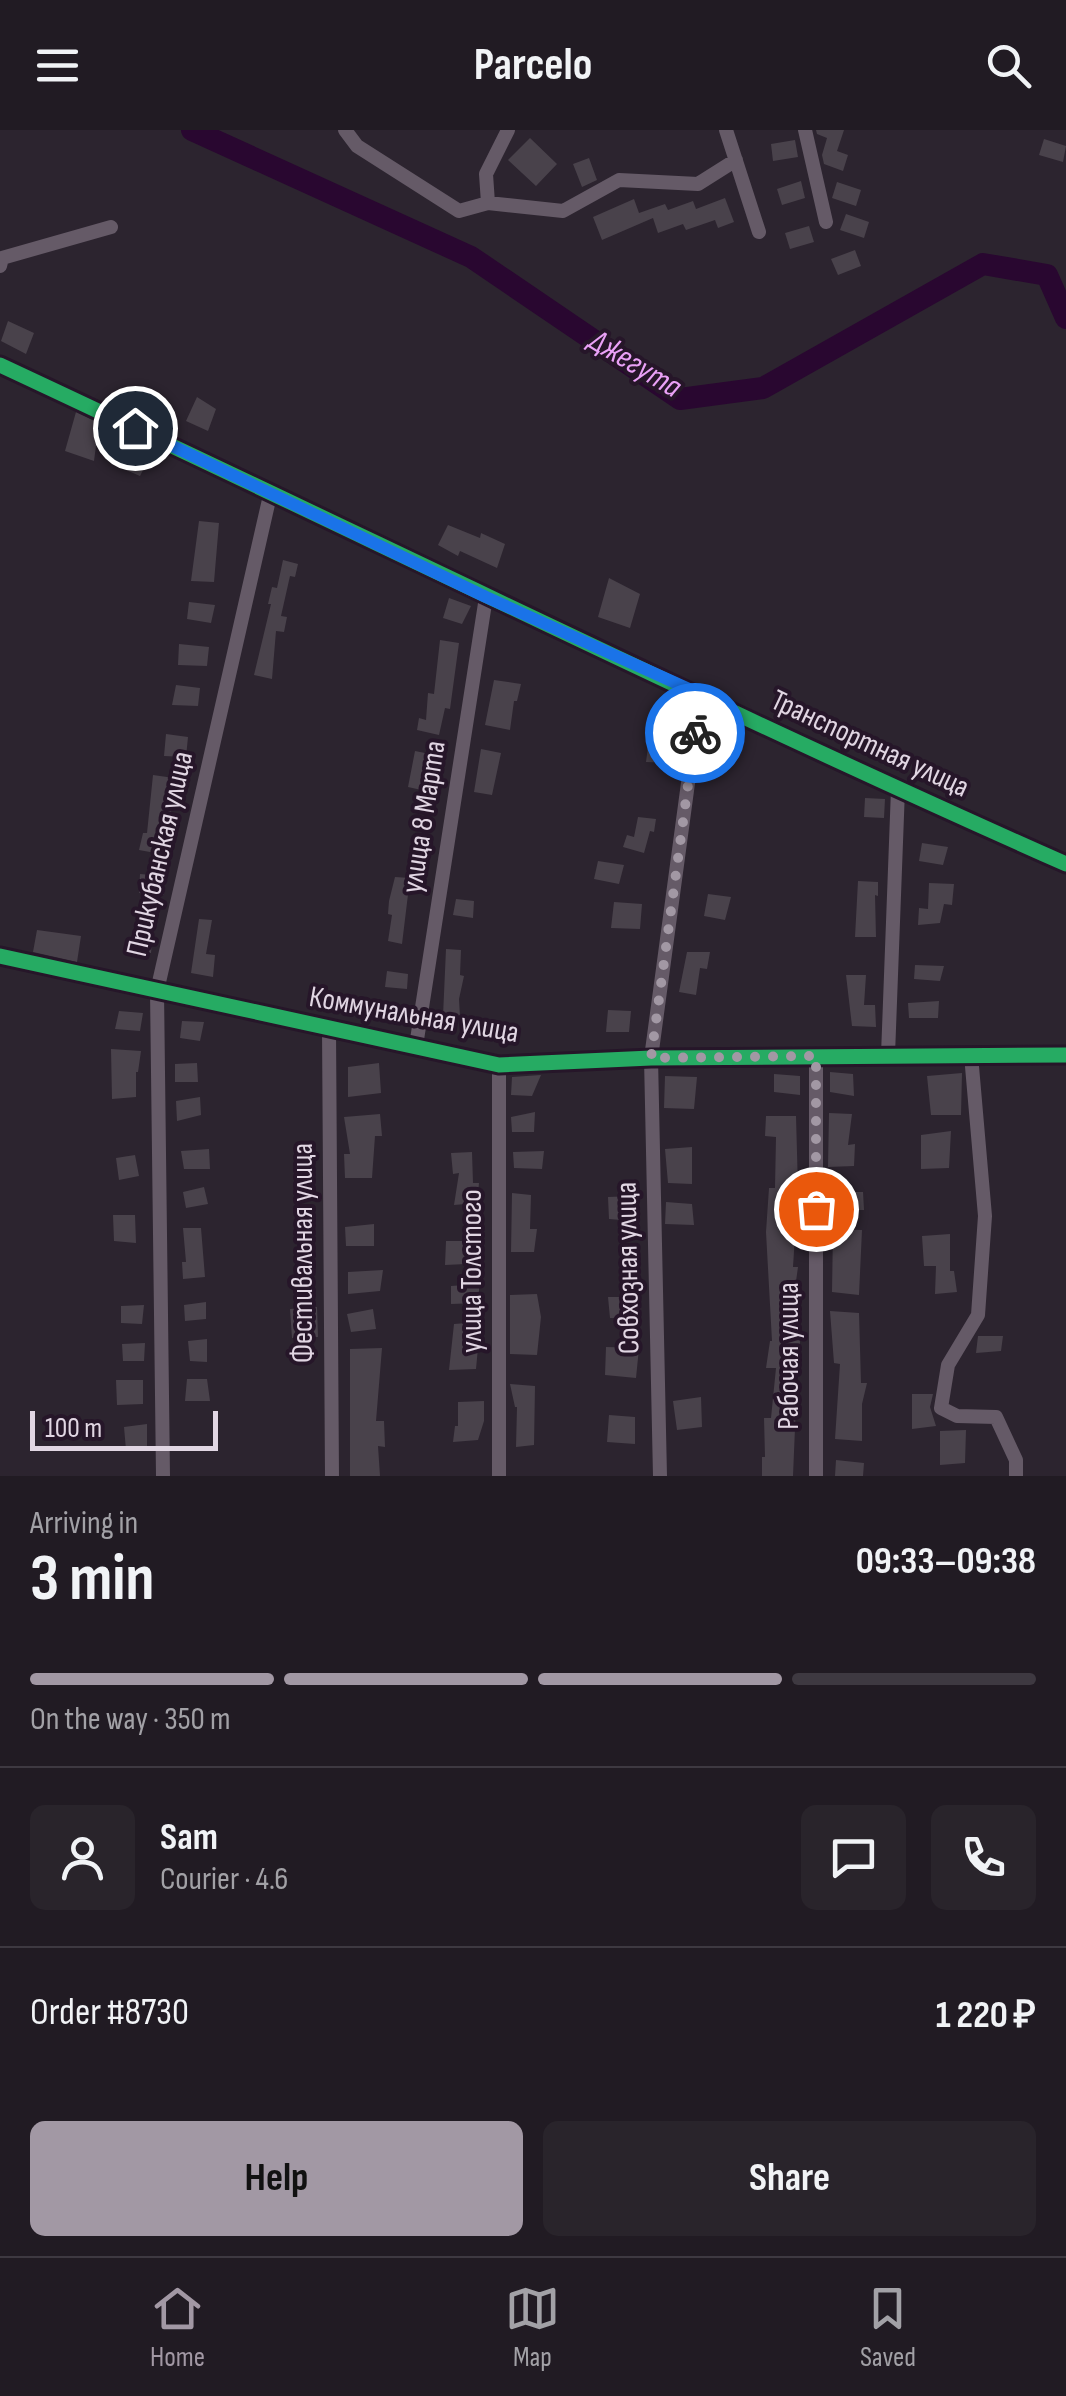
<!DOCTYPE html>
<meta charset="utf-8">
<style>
:root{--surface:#211b23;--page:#29242b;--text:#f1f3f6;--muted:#a2a1a6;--line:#3e3941;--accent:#a298a4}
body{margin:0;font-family:"Sofia Sans Condensed",sans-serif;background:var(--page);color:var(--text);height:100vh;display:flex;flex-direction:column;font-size:38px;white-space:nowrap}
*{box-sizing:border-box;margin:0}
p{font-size:32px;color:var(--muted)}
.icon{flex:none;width:55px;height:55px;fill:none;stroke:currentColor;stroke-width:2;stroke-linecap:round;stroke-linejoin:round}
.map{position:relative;height:1346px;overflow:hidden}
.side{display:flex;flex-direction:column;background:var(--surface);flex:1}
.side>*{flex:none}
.scale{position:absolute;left:30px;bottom:25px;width:188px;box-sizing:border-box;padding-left:10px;border:5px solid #e1d6e3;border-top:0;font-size:28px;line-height:35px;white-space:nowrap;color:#e1d6e3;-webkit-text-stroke:8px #261629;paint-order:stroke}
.pin{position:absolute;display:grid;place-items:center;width:85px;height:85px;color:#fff;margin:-42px;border:5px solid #fff;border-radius:50%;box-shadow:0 2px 10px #0007}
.courier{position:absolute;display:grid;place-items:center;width:100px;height:100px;margin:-50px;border:8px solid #1a73e8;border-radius:50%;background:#fff;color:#222;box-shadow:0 2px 12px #0007}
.head em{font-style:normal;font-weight:700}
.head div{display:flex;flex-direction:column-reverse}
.head{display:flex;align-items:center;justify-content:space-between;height:170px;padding:0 30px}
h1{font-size:65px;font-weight:700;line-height:75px}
.bar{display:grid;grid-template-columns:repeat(4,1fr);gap:15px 10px;align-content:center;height:120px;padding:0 30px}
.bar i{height:12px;border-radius:8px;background:var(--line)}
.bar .on{background:var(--accent)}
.bar p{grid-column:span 4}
.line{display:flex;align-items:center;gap:25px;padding:0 30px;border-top:2px solid var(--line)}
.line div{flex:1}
.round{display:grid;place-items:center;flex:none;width:105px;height:105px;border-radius:15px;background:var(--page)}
.cta{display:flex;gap:20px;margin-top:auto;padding:20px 30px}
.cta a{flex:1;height:115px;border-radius:15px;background:var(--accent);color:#111;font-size:40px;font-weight:700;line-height:115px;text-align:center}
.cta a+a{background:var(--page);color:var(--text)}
header{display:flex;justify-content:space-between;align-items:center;height:130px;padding:0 30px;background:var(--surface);font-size:45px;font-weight:700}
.menu{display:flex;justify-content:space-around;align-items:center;height:140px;border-top:2px solid var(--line);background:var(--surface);font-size:28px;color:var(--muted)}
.menu a{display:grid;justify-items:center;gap:5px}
.menu .on{color:var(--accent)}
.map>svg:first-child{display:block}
</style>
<header><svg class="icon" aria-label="menu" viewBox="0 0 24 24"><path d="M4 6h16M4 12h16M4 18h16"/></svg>Parcelo<svg class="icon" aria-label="search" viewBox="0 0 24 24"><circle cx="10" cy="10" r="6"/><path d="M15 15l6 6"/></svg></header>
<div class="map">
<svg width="1066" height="1346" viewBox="0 0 1066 1346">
<rect width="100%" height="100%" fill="#2c242f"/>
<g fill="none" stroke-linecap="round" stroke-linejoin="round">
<!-- river -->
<path stroke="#290730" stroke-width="22" d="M192,0L471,127L680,269L763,258L983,134L1047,145L1066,188"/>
</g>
<!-- building -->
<path fill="#49424b" d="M816,0H844L837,21L848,25L843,41L824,34L822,25L827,8L817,4Z
M530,8L557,34L536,56L508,30Z
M1044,9L1066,16L1063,32L1039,25Z
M795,10L798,27L773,31L771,14Z
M589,28L597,50L582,57L573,34Z
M801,51L805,68L782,75L777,59Z
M837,52L861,60L856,76L832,68Z
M725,68L734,92L718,98L715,90L686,100L683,94L658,103L653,88L602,110L593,87L634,69L639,83L665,74L668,80L693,71L696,79Z
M846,84L869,92L864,108L840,100Z
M809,96L814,112L790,119L785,103Z
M855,120L861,136L838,145L831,129Z
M8,191L34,203L26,224L1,211Z
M197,267L216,279L208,301L186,291Z
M76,282L99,293L94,331L65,321Z
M127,317L150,326L140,346L119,337Z
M199,391L219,393L214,452L191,451Z
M448,395L480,408L481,403L505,414L497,438L460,421L458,426L438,415Z
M283,430L298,434L295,447L290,446L281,486L287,487L284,502L276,501L272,549L254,545L271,474H268L272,457L277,458Z
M609,448L640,464L630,498L598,487Z
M449,468L471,476L462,494L443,488Z
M189,472L215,475L211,493L187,489Z
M440,510L459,513L450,579L445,578L439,605L417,600L419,588L426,590L428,563L434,564Z
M179,514L209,517L207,536L178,535Z
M494,550L521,554L517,571H514L510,600L485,595Z
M176,555L200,558L198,576L172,575Z
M657,576H681L678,598L656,596Z
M166,604L188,607L186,627L164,626Z
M648,617L673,618L672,633L646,632Z
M481,619L501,623L492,665L474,662Z
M415,621L445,627L435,663L408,657Z
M153,645L174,648L170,695L167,694L161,724L139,720L143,703H147Z
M865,668L885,669L884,688L864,687Z
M638,687L656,689L654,702L650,701L644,723L623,717L627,705L634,707Z
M922,713L948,717L943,735L919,731Z
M598,731L624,735L619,754L594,749Z
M140,744L164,746V765L139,763Z
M395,747L410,748L402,814L388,811L392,785L388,784L389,771Z
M858,751L878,752V766L875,765L876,807H855Z
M929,753L954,754L952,775L944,774L940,793L918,795L919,778L928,779Z
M708,764L731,767L725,790L704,786Z
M456,769L474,771L473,788L453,785Z
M614,772L642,774L640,799L611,798Z
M199,789L212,790L206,824L215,825L213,847L191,843Z
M134,799L153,802L151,823L129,821Z
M37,800L81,806L77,832L33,822Z
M446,819L461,820L460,845L464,846L459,869L460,887L443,886Z
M687,822H710L707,839L700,838L696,865L679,862Z
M915,835L944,836L940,851L914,849Z
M387,841L408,844L407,859L385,857Z
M846,845H866L864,875H875L876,897L852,896Z
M939,871L938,888H909L908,873Z
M608,880L631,881L629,902H606Z
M119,881L143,883L140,901L115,899Z
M182,891L204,892L200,911L180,908Z
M111,919L141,921L138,942H136V967L112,969Z
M197,933L198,952H175V934Z
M379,933L381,963L348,967V937Z
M830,942L853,944L854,966L830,962Z
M962,943L961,985H931L927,946Z
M774,944L800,946V965L774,962Z
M541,945L532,966L511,965L512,947Z
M665,946L697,947L694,979L664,978Z
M200,967L201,985L177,991L176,971Z
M535,982L534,1002H512L511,987Z
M829,983L852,984L848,1015L855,1014L854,1036L828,1037Z
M380,984L382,1006H375L372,1048H345L344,1024H350L344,987Z
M766,986H796L798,1059L793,1137H798L793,1173H799L800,1214L794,1250H797L793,1346H762V1327H765L764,1288H771L776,1238H766L770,1211H772L766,1102L769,1058H775L776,1007L765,1006Z
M951,1001L949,1038L921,1039V1005Z
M692,1017V1054L668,1053L665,1019Z
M209,1019L210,1039H184L181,1021Z
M544,1021L542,1039L514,1038L513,1022Z
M472,1022L473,1053H479L477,1073L454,1075L459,1043L453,1044L451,1023Z
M135,1025L139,1046L119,1050L116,1028Z
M204,1057L208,1074L186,1078L183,1062Z
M834,1062H863L864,1080H834Z
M512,1063L531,1065L530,1099H537L534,1122H511Z
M634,1066V1091L609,1089L608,1067Z
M666,1072L692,1074L694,1095L665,1094Z
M113,1085H135L136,1113L114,1111Z
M374,1094V1116H346L345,1097Z
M183,1098H201L205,1147L183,1149L182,1132H186Z
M833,1099L862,1100L859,1165L832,1162Z
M950,1104V1141H954L957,1162L935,1164L936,1136H924L922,1106Z
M446,1111H467L466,1134L445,1135Z
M383,1140L380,1161L348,1164V1142Z
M479,1154V1173L451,1174V1156Z
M537,1164L541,1187L537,1225L510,1224V1165Z
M608,1167H640L641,1189L610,1188Z
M206,1172V1189L185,1191L184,1175Z
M144,1175L142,1194L121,1193V1176Z
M317,1177L318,1207L292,1208L290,1179Z
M373,1179L376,1199L351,1202L347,1184Z
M830,1181L859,1183L861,1253H867L862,1274V1311L835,1309L840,1234L834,1233Z
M480,1192L482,1207H479L476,1239L449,1240L454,1194Z
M978,1206H1003L1001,1221L976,1223Z
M207,1209V1232L190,1231L188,1211Z
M145,1213L144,1231H123L122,1214Z
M606,1217L639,1218L636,1248L605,1245Z
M382,1218L376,1291H384L385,1317L378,1316L380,1346H350V1219Z
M187,1249H207L210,1271H185Z
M116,1250H143V1274L117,1275Z
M510,1254L535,1256L534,1315L516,1317L517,1277H515Z
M912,1264H933L930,1277L936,1296L912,1299Z
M701,1267L702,1297L677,1300L673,1271Z
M484,1271V1291L478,1310L453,1312L455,1296H458V1272Z
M609,1285L635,1287V1314L607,1312Z
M147,1294V1319L126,1320L124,1297Z
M966,1300L965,1333L940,1335V1301Z
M836,1330L864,1333L863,1346H835Z"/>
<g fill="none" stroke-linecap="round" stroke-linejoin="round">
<!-- minor -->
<path stroke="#655a67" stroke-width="14" d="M345,0L357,16L459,81L488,73
M508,0L486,44L488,73L563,81L619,50L698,54L736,30
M726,0L759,102
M805,0L826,92
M0,136L2,128L111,97
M0,235C356,401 707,575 1066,734
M0,826L499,935L651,928L1066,925
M329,899L332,1346
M416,916L486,467
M888,925L898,659
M971,925L985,1086L978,1185L948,1235L941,1278L957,1286L996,1287L1016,1330V1346
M816,926V1346
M499,935V1346
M163,1346L157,861L271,361
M660,1346L651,928L700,564"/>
<defs>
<path id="cycleway" d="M0,235C356,401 707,575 1066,734
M0,826L499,935L651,928L1066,925"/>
</defs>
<!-- cycleway casing -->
<use href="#cycleway" stroke="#261629" stroke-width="21"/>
<!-- cycleway -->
<use href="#cycleway" stroke="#26ab63" stroke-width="15"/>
</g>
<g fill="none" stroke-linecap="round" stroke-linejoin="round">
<!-- done -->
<path stroke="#a298a4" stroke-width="10" stroke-dasharray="0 18" d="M695,603L651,928L816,926V1079"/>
<!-- route -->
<path stroke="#1a73e8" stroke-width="12" d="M135,298L486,467L700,564L695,603"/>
</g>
<g text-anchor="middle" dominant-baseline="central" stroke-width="8" stroke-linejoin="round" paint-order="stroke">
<!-- street labels -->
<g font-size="30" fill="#e1d6e3" stroke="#261629">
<text transform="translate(870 614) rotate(25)">Транспортная улица</text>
<text transform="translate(424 687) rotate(-81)">улица 8 Марта</text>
<text transform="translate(160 724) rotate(-77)">Прикубанская улица</text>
<text transform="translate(414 885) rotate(10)">Коммунальная улица</text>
<text transform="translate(303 1123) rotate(-90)">Фестивальная улица</text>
<text transform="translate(628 1138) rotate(-91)">Совхозная улица</text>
<text transform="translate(472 1141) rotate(-90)">улица Толстого</text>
<text transform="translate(789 1226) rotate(-90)">Рабочая улица</text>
</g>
<!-- water labels -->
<g font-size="32" font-style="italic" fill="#eaa1f7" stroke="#261629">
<text transform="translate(635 234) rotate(31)">Джегута</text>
</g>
</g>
</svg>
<div class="scale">100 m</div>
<div class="pin" style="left:816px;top:1079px;background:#ea580c"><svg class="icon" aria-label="bag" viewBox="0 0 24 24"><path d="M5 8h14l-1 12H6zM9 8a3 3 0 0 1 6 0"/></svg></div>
<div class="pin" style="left:135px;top:298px;background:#1f2937"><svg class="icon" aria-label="home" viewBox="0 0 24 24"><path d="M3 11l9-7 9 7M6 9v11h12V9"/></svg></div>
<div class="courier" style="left:695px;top:603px"><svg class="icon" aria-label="bike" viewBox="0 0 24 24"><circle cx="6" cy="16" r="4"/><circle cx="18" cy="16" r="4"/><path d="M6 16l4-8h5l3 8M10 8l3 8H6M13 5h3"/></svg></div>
</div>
<section class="side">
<div class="head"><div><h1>3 min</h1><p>Arriving in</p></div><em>09:33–09:38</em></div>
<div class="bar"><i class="on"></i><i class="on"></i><i class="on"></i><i></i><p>On the way · 350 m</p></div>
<div class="line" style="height:180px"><a class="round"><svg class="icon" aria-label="person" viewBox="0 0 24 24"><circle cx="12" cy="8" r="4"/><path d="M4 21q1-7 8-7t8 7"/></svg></a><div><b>Sam</b><p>Courier · 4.6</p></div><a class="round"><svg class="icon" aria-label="chat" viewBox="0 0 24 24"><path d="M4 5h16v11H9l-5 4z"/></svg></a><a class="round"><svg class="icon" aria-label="phone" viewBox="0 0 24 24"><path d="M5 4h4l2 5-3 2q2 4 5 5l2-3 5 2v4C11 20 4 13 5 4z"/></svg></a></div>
<div class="line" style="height:130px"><div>Order #8730</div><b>1 220 ₽</b></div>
<div class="cta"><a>Help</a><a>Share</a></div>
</section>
<nav class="menu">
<a class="on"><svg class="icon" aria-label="home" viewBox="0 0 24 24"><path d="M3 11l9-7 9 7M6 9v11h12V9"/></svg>Home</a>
<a><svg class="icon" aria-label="map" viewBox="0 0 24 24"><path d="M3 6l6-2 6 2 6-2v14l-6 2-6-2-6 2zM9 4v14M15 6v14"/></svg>Map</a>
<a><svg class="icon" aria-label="saved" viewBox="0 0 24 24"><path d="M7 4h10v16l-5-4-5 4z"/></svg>Saved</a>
</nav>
